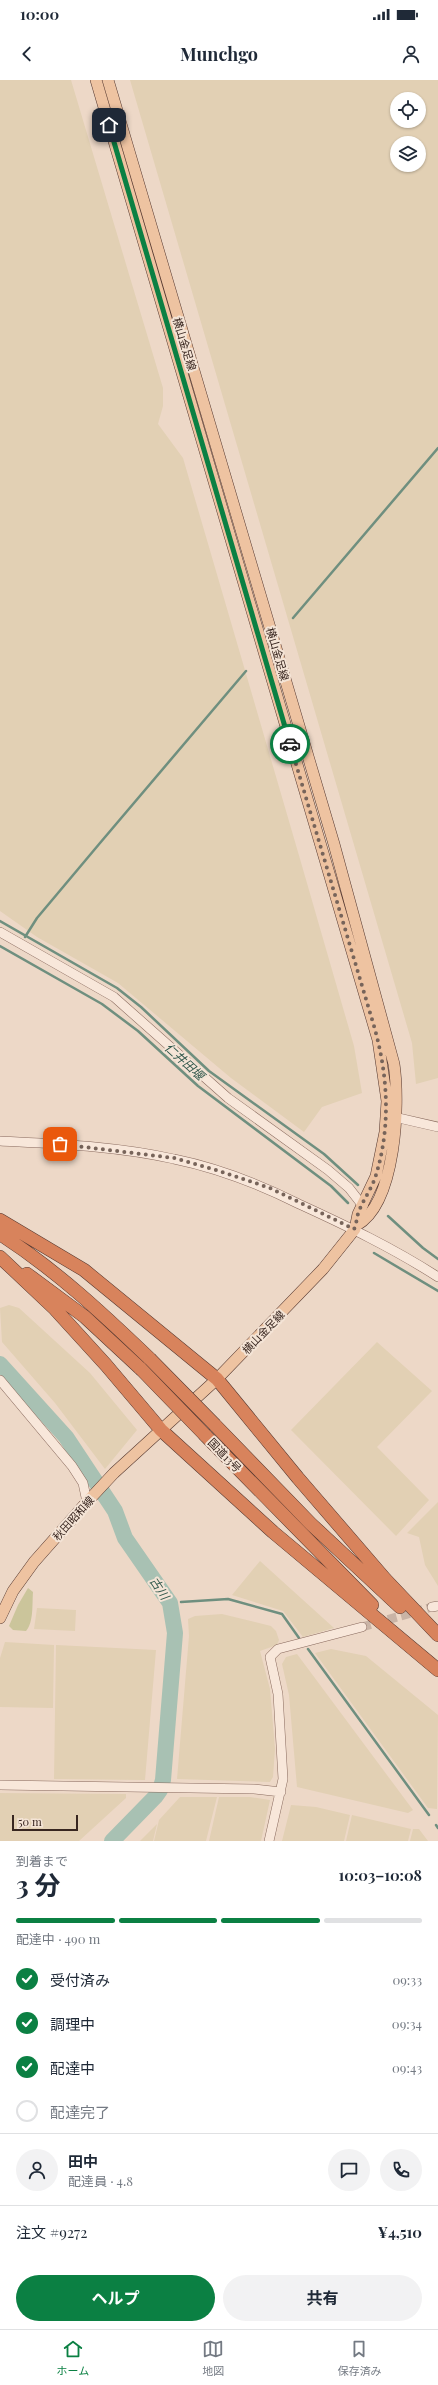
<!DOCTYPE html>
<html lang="ja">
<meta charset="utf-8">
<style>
:root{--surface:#fff;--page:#f2f2f3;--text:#1f2937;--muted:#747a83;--line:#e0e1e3;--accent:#0b8043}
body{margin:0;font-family:"Playfair Display","Noto Sans JP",serif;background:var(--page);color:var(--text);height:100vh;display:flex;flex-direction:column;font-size:15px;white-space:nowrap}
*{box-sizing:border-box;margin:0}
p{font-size:13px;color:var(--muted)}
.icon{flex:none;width:22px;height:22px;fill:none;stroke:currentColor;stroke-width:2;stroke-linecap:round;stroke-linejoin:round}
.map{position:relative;height:1761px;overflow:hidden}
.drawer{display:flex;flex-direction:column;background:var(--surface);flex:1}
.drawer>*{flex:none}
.tools{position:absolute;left:390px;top:12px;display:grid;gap:8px}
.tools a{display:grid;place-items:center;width:36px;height:36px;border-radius:50%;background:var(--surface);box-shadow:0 1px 3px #0004;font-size:20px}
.scale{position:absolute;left:12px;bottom:10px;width:66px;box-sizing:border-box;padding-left:4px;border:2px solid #382620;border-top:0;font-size:11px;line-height:14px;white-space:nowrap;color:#382620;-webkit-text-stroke:3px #f4e4d6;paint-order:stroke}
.pin{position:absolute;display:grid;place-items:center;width:34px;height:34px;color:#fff;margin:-17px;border-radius:8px;box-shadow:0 2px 6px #0006}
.courier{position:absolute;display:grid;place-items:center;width:40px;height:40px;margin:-20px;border:3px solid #0b8043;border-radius:50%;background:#fff;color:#222;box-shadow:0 1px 5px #0007}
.head em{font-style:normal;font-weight:700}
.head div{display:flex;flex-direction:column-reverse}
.head{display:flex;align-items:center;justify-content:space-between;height:68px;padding:0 16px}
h1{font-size:26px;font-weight:700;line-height:30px}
.bar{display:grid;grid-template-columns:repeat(4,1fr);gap:6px 4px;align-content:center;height:48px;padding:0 16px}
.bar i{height:5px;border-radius:3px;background:var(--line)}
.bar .active{background:var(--accent)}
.bar p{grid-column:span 4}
.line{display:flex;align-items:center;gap:10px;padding:0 16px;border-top:1px solid var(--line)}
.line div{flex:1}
.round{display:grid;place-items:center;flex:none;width:42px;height:42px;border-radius:21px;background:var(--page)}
ol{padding:0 16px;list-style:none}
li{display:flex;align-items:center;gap:12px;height:44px}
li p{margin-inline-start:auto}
li .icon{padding:4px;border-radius:50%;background:var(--accent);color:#fff;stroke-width:4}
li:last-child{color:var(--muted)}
li i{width:22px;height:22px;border:2px solid var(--line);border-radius:50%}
.action{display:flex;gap:8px;margin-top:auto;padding:8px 16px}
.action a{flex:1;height:46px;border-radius:24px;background:var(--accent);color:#fff;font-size:16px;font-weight:700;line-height:46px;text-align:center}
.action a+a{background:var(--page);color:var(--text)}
.status{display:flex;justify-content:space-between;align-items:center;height:28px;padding:0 20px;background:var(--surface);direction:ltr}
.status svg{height:11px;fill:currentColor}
header{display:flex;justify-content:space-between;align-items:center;height:52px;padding:0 16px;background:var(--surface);font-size:18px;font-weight:700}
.tab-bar{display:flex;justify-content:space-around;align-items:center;height:56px;border-top:1px solid var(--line);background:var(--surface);font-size:11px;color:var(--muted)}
.tab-bar a{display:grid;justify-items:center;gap:2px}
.tab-bar .active{color:var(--accent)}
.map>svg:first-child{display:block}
</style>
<div class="status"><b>10:00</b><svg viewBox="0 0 49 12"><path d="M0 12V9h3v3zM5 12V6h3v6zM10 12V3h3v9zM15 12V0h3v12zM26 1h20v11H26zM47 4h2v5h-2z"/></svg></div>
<header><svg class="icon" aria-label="back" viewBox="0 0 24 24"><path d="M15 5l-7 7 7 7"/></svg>Munchgo<svg class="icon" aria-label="person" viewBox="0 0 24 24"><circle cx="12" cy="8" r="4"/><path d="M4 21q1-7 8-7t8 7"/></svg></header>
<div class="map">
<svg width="438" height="1761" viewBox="0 0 438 1761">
<rect width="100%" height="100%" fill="#edd8c7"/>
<!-- farmland -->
<path fill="#e2d0b4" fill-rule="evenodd" d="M0,0H71L163,308V326L158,344L183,378L298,772L354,966L362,1013L322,1027L304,1052L231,998L118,903L37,857L0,831Z
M130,0H438V998L416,1004L412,963ZM397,19H419V41H397ZM397,63H419V85H397Z
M9,1225L19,1228L90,1293L137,1350L105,1389L55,1323L2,1262L0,1228Z
M377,1262L432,1311L377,1367L429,1420L396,1456L291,1350Z
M438,1422V1506L425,1485L419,1457L407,1453Z
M260,1481L334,1548L303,1557L283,1531L232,1515Z
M37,1528L76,1530L75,1551L34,1549Z
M222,1534L271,1546L276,1551L279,1560L277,1565L260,1571L270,1609L275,1669L273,1697L270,1702L177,1699L189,1556L188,1539L195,1536Z
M5,1562L54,1565L53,1628L0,1627V1578Z
M56,1565L156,1570L145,1700L54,1699Z
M331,1569L366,1576L438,1635L437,1729L428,1728L315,1573Z
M297,1574L413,1730L408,1733L297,1707L289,1615L282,1584L286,1577Z
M0,1713L126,1714V1718L79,1761H0Z
M180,1717H217L206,1761H154L159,1740Z
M219,1717H250L270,1720L261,1761H209Z
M291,1725L316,1727L350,1735L344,1761H282Z
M352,1735L411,1749L408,1761H346Z
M157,1744L153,1761H140Z
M413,1749H419L428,1761H410Z"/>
<!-- green -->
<path fill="#cbc59b" d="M28,1508L33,1512C32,1523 34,1542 26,1551L13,1550L9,1546L18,1525Z"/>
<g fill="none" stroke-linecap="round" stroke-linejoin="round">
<!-- stream -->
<path stroke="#6f8f7f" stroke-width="2.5" d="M293,538L438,368
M0,841L117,908L141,927L209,991L324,1074L358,1105
M25,857L37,838L100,763L246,591
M0,866L102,924L138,951L198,1006L331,1106L348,1123
M388,1136L423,1168L438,1179
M374,1173L438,1211
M181,1522L228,1519L282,1534L299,1558
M170,1523H172
M308,1569L429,1735
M436,1745L438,1748"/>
<!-- river -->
<path stroke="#a8c1b3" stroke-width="16" d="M0,1284L66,1357L115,1431L125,1458L170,1523L175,1553L163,1700L160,1710L155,1717L112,1761"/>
<!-- minor-tunnel -->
<path stroke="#c9b4a6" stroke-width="9" stroke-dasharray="9 4.5" stroke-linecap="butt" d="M362,1547L432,1527"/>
<defs>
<path id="minor" d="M0,852L114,917L228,1018L328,1090L349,1108L363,1126
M390,1036L438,1047
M0,1061C58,1064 117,1066 174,1079C218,1088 259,1104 299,1124C347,1146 393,1168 438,1197
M0,1300L72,1386L83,1403L87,1422
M432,1527L438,1526
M0,1705L254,1709L281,1712
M269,1761L283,1699L278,1614L270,1577L278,1569L362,1547"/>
<path id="major" d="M108,0L334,764L394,984C400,1024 396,1123 357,1145
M0,1538L13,1511L34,1482L87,1422L114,1393L217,1299L323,1189L355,1149L358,1134L376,1096L385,1052L387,1021L378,960L96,0"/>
<path id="highway" d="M0,1140L84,1190L217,1299L298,1398L385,1499L438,1555
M0,1154C56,1190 102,1233 150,1279
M0,1177L55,1229L106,1285L161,1350L273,1452L438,1590
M27,1194L85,1237L141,1289
M215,1345L311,1444L400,1527
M205,1355L372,1525"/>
</defs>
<!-- minor casing -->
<use href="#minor" stroke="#88695d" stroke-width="10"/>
<!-- major casing -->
<use href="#major" stroke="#563931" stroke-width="12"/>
<!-- highway casing -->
<use href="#highway" stroke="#563931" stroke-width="14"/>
<!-- minor -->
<use href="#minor" stroke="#f8e7da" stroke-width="9"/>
<!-- major -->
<use href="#major" stroke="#eec3a1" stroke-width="11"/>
<!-- highway -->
<use href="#highway" stroke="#d8835c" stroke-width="13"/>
<defs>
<path id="highway-bridge" d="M150,1279L215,1345
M141,1289L205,1355"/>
</defs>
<!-- highway-bridge casing -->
<use href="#highway-bridge" stroke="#563931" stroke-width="14" stroke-linecap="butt"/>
<!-- highway-bridge -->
<use href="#highway-bridge" stroke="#d8835c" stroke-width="13"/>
</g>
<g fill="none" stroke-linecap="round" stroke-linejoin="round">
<!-- done -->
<path stroke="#77645a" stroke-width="4" stroke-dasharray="0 7.2" d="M60,1064L174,1078L216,1090L270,1108L354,1149C357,1144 356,1139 358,1134C362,1121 372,1109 376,1095C391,1046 388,995 374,946L290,664"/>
<!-- route -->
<path stroke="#0b8043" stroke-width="5" d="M109,45L290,664"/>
</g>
<g text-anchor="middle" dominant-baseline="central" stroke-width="4" stroke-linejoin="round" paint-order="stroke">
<!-- street labels -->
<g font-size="11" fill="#382620" stroke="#f4e4d6">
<text transform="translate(185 264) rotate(73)">横山金足線</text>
<text transform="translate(278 574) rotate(74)">横山金足線</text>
<text transform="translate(263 1252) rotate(-46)">横山金足線</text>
<text transform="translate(225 1375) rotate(46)">国道13号</text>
<text transform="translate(73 1438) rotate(-48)">秋田昭和線</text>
</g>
<!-- water labels -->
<g font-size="12" font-style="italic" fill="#30574b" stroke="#f4e4d6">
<text transform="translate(185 981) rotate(42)">仁井田堰</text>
<text transform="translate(160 1508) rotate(56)">古川</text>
</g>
</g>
</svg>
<div class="tools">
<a><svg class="icon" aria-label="locate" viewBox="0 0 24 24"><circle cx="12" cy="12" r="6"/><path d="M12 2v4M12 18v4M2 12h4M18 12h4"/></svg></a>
<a><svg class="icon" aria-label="layers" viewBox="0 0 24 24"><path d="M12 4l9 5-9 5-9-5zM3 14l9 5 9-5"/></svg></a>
</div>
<div class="scale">50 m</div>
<div class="pin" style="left:60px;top:1064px;background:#ea580c"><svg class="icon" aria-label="bag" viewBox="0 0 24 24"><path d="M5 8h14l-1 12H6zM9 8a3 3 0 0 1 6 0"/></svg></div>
<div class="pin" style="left:109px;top:45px;background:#1f2937"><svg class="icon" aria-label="home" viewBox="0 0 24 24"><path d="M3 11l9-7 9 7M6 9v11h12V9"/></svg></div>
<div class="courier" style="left:290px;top:664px"><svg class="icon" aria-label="car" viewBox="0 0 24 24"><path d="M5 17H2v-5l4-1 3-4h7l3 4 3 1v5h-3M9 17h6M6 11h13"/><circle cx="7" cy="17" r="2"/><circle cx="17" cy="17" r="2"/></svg></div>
</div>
<section class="drawer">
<div class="head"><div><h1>3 分</h1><p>到着まで</p></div><em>10:03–10:08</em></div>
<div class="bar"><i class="active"></i><i class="active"></i><i class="active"></i><i></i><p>配達中 · 490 m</p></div>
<ol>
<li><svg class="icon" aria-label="check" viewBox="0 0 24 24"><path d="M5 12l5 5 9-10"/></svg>受付済み<p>09:33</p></li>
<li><svg class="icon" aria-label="check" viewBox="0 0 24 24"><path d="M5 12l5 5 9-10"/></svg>調理中<p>09:34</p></li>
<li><svg class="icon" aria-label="check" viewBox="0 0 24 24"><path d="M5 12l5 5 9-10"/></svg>配達中<p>09:43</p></li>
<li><i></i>配達完了</li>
</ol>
<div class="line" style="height:72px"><a class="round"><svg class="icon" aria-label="person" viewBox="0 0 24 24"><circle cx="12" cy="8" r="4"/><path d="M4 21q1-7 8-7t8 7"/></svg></a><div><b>田中</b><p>配達員 · 4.8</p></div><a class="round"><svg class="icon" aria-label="chat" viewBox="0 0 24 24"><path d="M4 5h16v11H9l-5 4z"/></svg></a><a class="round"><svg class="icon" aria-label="phone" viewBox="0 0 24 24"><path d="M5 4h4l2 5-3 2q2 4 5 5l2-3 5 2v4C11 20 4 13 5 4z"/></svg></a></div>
<div class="line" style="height:52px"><div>注文 #9272</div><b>¥4,510</b></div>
<div class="action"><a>ヘルプ</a><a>共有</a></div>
</section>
<nav class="tab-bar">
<a class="active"><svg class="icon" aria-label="home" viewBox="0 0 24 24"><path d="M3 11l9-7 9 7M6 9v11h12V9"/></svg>ホーム</a>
<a><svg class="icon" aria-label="map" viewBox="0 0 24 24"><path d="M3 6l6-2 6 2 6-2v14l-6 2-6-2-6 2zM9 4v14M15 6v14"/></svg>地図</a>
<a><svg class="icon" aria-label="saved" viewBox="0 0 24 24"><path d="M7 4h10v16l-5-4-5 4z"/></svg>保存済み</a>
</nav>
